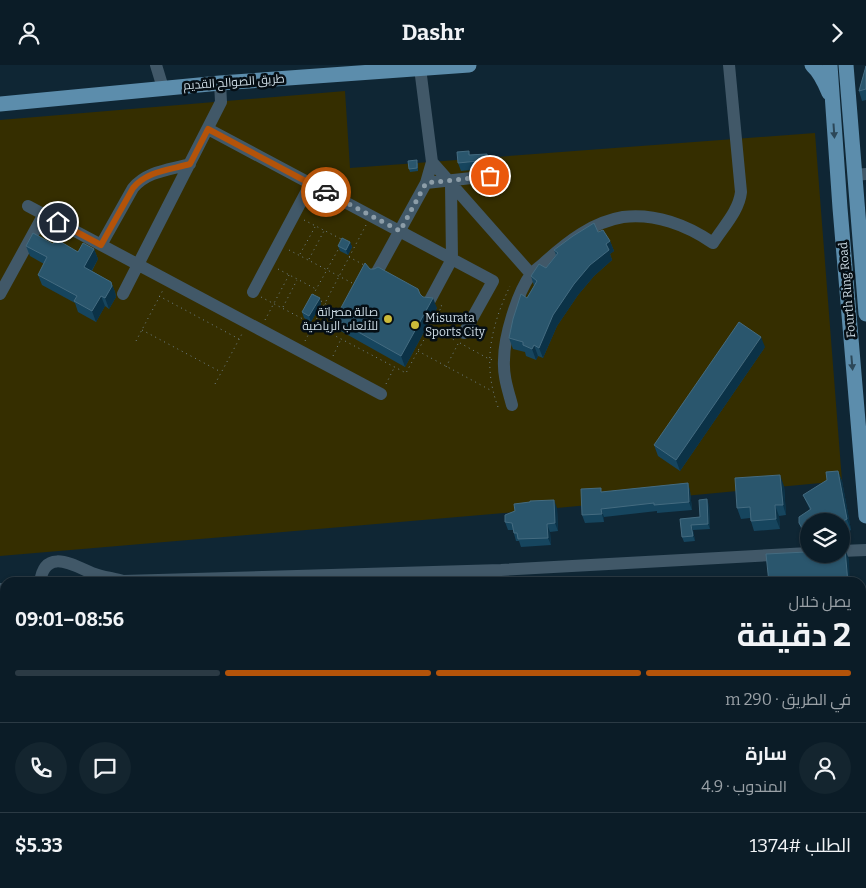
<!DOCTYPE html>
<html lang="ar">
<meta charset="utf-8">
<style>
:root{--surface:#0b1c27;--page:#14252f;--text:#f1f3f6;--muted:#9aa1a7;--line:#2b3a44;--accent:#b45309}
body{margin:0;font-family:Bitter,Cairo,serif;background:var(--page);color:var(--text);direction:rtl;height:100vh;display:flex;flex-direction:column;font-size:19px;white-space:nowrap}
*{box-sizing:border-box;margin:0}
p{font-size:16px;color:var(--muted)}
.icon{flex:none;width:28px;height:28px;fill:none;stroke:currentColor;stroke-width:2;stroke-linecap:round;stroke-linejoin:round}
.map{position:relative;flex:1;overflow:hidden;direction:ltr}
.side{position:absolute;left:0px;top:512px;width:866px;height:311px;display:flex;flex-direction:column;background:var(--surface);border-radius:15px 15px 0 0;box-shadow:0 1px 4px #0004,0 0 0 1px var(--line);direction:rtl}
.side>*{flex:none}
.controls{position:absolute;left:800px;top:448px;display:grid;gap:10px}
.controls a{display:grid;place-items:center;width:50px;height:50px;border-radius:50%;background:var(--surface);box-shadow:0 1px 4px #0004,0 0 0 1px var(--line);font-size:25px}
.pin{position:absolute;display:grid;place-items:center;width:42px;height:42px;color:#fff;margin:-21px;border:2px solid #fff;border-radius:50%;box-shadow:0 1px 5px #0007}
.courier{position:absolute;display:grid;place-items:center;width:50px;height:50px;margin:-25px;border:4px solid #b45309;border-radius:50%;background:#fff;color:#222;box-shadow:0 1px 6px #0007}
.summary em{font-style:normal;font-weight:700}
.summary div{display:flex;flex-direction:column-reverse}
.summary{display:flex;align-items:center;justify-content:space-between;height:85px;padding:0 15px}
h1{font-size:32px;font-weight:700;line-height:38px}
.bar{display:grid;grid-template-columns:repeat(4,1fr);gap:8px 5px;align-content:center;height:60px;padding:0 15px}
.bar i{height:6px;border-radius:4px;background:var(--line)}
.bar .selected{background:var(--accent)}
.bar p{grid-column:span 4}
.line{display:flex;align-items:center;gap:12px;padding:0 15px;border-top:1px solid var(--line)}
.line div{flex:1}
.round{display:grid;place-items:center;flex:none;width:52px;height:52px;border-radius:26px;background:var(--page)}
header{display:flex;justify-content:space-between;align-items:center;height:65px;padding:0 15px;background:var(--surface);font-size:22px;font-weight:700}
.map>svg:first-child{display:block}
</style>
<header><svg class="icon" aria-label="forward" viewBox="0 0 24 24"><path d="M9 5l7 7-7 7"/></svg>Dashr<svg class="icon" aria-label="person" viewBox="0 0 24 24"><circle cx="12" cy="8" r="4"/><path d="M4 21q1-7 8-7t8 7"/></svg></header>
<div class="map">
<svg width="866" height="823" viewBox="0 0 866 823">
<rect width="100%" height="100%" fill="#0f2634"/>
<!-- green -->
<path fill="#352e00" d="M345,26L350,103L815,68L842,416L557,443L533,444L529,446L0,491V55Z"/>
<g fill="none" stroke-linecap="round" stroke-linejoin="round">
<!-- path -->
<path stroke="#6f828d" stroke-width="1" stroke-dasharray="1 4" stroke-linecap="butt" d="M304,155L343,175
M289,185L354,219
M300,189L315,162
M349,192L366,201
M309,194L324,166
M278,204L316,224
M313,230L339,183
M159,231L239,274
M261,232L406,308L442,241L440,240
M321,236L339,247
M283,242L297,215
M265,255L289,210
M431,262L456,276
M142,265L221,307
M331,268L336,258
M136,276L163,225
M305,276L366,160
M460,278L489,294L494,295
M418,286L492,326
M333,291L341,274
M446,302L459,277
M215,319L243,267
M386,319L394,303
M498,342C482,299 491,261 510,221"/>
<!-- minor -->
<path stroke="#415868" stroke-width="12" d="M156,0L163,23
M208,64L493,216L464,268
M432,97L531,209
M855,110L866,109
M426,118L490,111
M28,141L381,329
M101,180L133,123C147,106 169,105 190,99
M377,207L426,118L432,97L420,3
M253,227L311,118
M0,229L44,149
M123,229L221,37L220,18
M430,235L452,194L451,119
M512,340C508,325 503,311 504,295C504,272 517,228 531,209C535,205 541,201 545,197C568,176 593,157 623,152C655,148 687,160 713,178C723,162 739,146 741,127L729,0
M841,486L866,485
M40,518C44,482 73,500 92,508C102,512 113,513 123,516L501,505L809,488
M0,524L5,525
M0,689L5,696
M0,705L5,712
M861,740H866
M83,819L86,823"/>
<!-- major -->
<path stroke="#5c8dac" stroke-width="15" d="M812,0C820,7 825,18 829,28
M830,0L840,143L866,451
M846,0L866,249
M0,39L220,18L469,0
M861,726L866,723
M861,748L866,752"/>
<!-- highway -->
<path stroke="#66a1c7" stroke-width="15" d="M0,755L5,762
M0,783L5,790
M26,819L29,823
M46,819L50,823"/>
</g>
<!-- wall -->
<path fill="#16455e" d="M866,1V35L862,36L859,26Z
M469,86L470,90L487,89L490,97L491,103L461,106L458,98Z
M418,98V106L410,107L409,104Z
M598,167L610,176L614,186L610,189L612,195L594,211L578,230L557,261L543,293L538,291L536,295L526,291L525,287L513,284L509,273L527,233L534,221L531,211L546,203L556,190L554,185Z
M350,177L352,182L348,190L340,186L338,181Z
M53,179L78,187L94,184L98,194L92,206L111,217L115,227L116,232L109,244L105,241L96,257L78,247L75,238L42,220L38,210L44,199L30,191L26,181Z
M370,204L420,229L437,243L405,302L339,265L335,254Z
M321,239L311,257L304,253L302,247Z
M765,282L680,406L658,391L654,380Z
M838,406L842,416L851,465L841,470V456H809V478L803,469L799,458L810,445L803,430L827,415Z
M688,418L690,426L692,445L657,448V446L604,452V457L585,458L582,450L602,427Z
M784,421L786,450L779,451L780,464L754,466L750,453L741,454L737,443Z
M709,440L710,464L693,465L695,476L684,477L682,472L680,454L700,452Z
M557,443L558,466L550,467L551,480L521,482L519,476H516L513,465H508L505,457L515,446Z
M861,760L866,765V785L861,778Z"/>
<!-- shaded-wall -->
<path fill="#0b3247" d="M487,89L490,97L491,103L488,95Z
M610,176L614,186L610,189L612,195L594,211L578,230L557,261L543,293L539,283L553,250L574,219L606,179Z
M350,177L352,182L348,190L346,185Z
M94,184L98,194L88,212L84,202Z
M111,217L115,227L116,232L109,244L105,233Z
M101,231L105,241L96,257L92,246Z
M320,233L321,239L311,257L309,251Z
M433,233L437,243L405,302L401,291Z
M761,272L765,282L680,406L676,395Z
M534,280L538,291L536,295L532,284Z
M838,406L842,416L851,465L847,454Z
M780,410L784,421L786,450L783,440Z
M688,418L690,426L692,445L689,437Z
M707,434L709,440L710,464L708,459Z
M554,435L557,443L558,466L555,458Z
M775,440L779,451L780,464L776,454Z
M601,444L604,452V457L602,449Z
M547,459L550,467L551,480L548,473Z
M691,460L693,465L695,476L693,471Z
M845,484L849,494L850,518H848Z
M861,647L864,695L861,697Z"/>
<!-- building -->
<path fill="#2a566d" stroke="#446b80" d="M866,1V24L859,26Z
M469,86V90L487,89L488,95L458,98L457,87Z
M417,95V103L409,104L408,96Z
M594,158L598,167L603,165L610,176L606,179L609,185L590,200L574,219L553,250L539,283L534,280L532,284L523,280V277L509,273L513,254L521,229L527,233L537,216L531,211L539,199L546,203L558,188L554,185L573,171Z
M33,168L53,179L56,174L78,187L83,178L94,184L84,202L111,217L112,221L105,233L101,231L92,246L74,236L77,231L38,210L47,192L26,181Z
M342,173L350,177L346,185L338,181Z
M365,198L370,204H374L378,202L418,224L420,229L423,232L433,233L401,291L335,254Z
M312,229L320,233L309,251L302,247Z
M739,257L761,272L676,395L654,380Z
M838,406L847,454L841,457V456H809V469H806L799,458V452L811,444L803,430L827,415L826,407Z
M780,410L783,440H775L776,454L751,456L750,442L737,443L735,413Z
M688,418L689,437L654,440V438L601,444L602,449L582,450L581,424L601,423V427Z
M707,434L708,459L691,460L693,471L682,472L680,454L700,452L699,435Z
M554,435L555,458L547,459L548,473L518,474L517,468H514L512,458L505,457V450L515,446L514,439L530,437V436Z
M845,484L848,518H769L766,489L806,487L809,485V489H841V485Z
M701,513L702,518H676V515Z
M862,759L866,765V782L861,776V760Z"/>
<!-- one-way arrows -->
<defs><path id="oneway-solid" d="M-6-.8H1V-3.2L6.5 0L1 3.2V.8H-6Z" transform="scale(1.25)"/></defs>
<g fill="#2c4758">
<use href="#oneway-solid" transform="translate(834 66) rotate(86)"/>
<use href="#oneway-solid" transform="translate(852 298) rotate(85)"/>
</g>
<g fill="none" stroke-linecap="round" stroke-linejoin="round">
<!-- done -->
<path stroke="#8c9da8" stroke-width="5" stroke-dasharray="0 9" d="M326,127L400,166L426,118L490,111"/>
<!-- route -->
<path stroke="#b45309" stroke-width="6" d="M58,157L101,180L133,123C147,106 169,105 190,99L208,64L326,127"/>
</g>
<!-- markers -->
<g fill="#cbba39" stroke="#050e14" stroke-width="2">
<circle cx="388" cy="254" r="5"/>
<circle cx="415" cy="260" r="5"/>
</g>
<g text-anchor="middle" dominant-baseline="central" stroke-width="5" stroke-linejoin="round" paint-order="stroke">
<!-- street labels -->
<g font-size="12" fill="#cfdde6" stroke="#050e14">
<text transform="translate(234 17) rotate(-4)">طريق الصوالح القديم</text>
<text transform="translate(847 225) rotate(-95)">Fourth Ring Road</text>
</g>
<!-- poi labels -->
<g font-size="12" fill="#cfdde6" stroke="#050e14" text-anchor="end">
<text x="378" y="247">صالة مصراتة<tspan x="378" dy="14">للألعاب الرياضية</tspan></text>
<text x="425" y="253" text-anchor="start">Misurata<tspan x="425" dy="14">Sports City</tspan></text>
</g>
</g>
</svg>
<div class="controls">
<a><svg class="icon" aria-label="layers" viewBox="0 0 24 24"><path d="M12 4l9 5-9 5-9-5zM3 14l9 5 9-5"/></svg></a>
</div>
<div class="pin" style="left:490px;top:111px;background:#ea580c"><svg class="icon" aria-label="bag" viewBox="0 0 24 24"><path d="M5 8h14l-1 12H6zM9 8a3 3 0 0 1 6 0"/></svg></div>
<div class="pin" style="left:58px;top:157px;background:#1f2937"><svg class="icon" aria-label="home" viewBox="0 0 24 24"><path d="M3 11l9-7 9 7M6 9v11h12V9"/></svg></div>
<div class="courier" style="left:326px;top:127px"><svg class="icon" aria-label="car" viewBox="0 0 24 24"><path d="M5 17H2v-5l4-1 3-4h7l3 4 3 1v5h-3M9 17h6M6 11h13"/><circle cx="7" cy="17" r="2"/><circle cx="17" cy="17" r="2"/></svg></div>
<section class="side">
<div class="summary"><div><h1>2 دقيقة</h1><p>يصل خلال</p></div><em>08:56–09:01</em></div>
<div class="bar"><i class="selected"></i><i class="selected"></i><i class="selected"></i><i></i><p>في الطريق · 290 m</p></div>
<div class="line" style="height:90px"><a class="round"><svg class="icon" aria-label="person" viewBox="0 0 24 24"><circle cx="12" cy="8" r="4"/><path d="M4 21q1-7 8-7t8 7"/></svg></a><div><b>سارة</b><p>المندوب · 4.9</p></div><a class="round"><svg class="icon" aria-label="chat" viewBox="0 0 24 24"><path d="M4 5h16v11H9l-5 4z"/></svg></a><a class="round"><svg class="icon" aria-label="phone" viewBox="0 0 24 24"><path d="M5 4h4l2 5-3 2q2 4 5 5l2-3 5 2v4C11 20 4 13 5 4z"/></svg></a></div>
<div class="line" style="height:65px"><div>الطلب #1374</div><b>$5.33</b></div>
</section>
</div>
